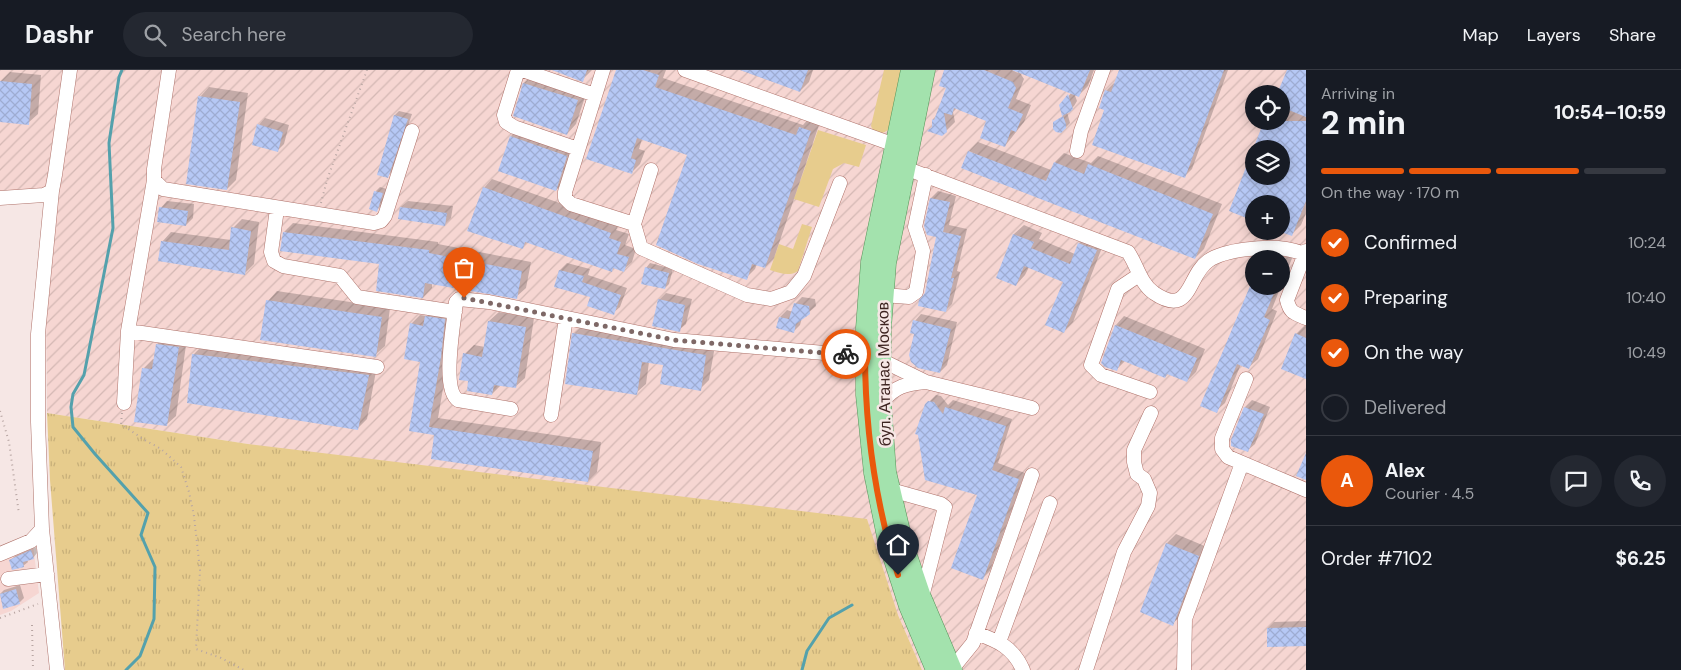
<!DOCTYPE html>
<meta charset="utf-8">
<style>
:root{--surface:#171b24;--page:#242831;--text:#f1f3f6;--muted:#9ea1a6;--line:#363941;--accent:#ea580c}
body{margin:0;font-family:"DM Sans",sans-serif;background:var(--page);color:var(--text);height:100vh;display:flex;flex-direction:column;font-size:19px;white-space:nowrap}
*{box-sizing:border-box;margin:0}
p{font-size:16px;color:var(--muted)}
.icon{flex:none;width:28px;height:28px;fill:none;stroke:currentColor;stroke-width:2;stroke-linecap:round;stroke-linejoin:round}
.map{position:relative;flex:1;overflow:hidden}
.panel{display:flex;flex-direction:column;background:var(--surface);width:375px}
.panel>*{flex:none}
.controls{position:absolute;left:1245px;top:15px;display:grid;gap:10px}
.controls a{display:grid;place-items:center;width:45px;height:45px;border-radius:50%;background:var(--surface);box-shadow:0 2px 12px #0003;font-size:25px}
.pin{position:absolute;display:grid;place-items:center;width:42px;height:42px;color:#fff;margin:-51px -21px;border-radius:50% 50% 50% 0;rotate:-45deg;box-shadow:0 0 5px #0007}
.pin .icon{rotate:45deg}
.courier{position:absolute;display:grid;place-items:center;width:50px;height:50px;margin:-25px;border:4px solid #ea580c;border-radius:50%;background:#fff;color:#222;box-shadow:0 1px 6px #0007}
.headline em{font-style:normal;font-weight:800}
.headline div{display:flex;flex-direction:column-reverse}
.headline{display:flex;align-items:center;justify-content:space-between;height:85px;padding:0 15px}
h1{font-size:32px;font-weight:800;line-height:38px}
.bar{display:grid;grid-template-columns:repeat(4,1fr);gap:8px 5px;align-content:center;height:60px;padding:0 15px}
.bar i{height:6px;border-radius:4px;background:var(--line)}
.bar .active{background:var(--accent)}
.bar p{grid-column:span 4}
.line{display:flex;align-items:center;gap:12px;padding:0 15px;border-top:1px solid var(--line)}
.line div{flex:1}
.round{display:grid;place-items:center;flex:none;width:52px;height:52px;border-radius:26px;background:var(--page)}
ol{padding:0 15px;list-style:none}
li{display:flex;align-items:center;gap:15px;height:55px}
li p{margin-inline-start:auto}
li .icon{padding:5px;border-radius:50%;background:var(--accent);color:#fff;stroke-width:4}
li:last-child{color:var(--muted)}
li i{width:28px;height:28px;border:2px solid var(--line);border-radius:50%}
header{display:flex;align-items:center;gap:30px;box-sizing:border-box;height:70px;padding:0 25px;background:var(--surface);border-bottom:1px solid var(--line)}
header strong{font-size:24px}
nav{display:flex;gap:28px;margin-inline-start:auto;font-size:18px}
.search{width:350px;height:45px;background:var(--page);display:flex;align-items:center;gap:12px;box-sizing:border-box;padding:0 18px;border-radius:28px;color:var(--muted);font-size:19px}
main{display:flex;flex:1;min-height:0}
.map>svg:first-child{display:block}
</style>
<header>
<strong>Dashr</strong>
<div class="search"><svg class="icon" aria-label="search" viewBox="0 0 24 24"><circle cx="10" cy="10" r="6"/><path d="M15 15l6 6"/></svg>Search here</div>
<nav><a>Map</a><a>Layers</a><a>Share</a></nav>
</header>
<main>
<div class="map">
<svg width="1306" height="600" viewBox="0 0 1306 600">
<defs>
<pattern id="industrial-furrows" width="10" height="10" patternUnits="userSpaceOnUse" patternTransform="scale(1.25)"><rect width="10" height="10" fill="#f6d6d2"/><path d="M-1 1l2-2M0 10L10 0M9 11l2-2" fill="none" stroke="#d4b8b4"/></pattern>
<pattern id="grass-tufts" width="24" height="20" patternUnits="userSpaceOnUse" patternTransform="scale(1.25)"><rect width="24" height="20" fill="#e7cc8d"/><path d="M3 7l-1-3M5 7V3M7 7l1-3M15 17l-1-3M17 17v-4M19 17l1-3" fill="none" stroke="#c7af79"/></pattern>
<pattern id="building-cross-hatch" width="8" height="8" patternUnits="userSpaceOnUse" patternTransform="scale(1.25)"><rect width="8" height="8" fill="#b6c8f5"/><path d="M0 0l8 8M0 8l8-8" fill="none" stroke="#9eacd2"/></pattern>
</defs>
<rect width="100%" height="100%" fill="#f6e7e5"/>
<!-- built -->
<path fill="#f6d6d2" d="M33,475L39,523L11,541L0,545V486Z"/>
<!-- industrial -->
<path fill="url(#industrial-furrows)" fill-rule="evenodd" d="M0,0H1306V600H922L898,545L248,374L47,343L45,129L0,123ZM1254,24H1281V51H1254ZM1254,79H1281V106H1254ZM1254,134H1281V161H1254ZM1254,189H1281V216H1254Z"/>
<!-- grass -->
<path fill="url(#grass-tufts)" d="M47,343L248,374L867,449L898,545L922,600H65L50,410Z"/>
<!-- green -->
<path fill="#e7cc8d" d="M884,0H902L891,57C885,63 882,64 874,63L871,56Z
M818,60L866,75L859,97L844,93L833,99L819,137L794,129Z
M802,154L812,157L798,201C789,207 780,203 770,200L779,174L793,179Z"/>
<!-- shadow -->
<path fill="#0003" d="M552,0H592L582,10Z
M617,0H666L663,8L803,55L809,48L820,52L774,188L765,197L757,194L755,199L746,208L688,84L642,69L639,79L645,81L640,94L631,103Z
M740,0H813L809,12L800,21Z
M946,0H1012L1018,3L1017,0H1094L1088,16L1079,25L1074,23L1077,31L1074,36L1067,42L1070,53L1061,62L1054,53L1063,46L1061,35L1072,22L1020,3L1024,9L1016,29L1031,35L1024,52L1005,76L988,50L957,38L953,42L955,52L946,61L933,56V49L937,45L947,18Z
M1120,0H1228L1192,99L1184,107L1106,39V21L1114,13H1115Z
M1288,0H1306V143L1301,155L1292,164L1281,134L1254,106H1281V24Z
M10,2L41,5L38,44L28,53L0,51L1,11Z
M534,4L587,21L576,54L567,64L515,46L524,13Z
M209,17L248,23L236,110L227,119L200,27Z
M399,41L412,44L392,102L387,107L379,104L395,45Z
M265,48L289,55L284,74L277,81L259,55Z
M520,57L576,76L565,111L556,120L499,100L511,66Z
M978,72L1051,100L1055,92L1064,83L1091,93L1098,86L1222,134L1204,179L1195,188L969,81Z
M492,109L619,154L616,160L629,164L625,175L636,179L632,192L623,200L615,197L611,200L528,171L522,177L484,118Z
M380,117L387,119L381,136L377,140L371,138L376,121Z
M938,121L956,126L949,155L967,159L957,201L960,202L952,234L945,241L926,224L938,166L925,156L931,128Z
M167,131L194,134L193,148L186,155L161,138Z
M408,131L453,136L451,148L445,154L401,137Z
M242,149L259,152L254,194L245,203L162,172L171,162L231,170L233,158Z
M293,153L438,172V174L531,192L526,218L516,227L432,213V218L423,227L381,193L284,162Z
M1024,155L1042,163L1039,169L1075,184L1079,173L1089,164L1105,170L1073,252L1064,261V211L1029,197L1025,205L1016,215L997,207L1014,164Z
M1271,179L1293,186L1281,215V189H1262Z
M567,193L590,199L588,205L627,218L620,237L613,243L592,226L556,216L560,200Z
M650,193L673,199L669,214L665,218L646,198Z
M1254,209V216H1281L1272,239L1277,241L1258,289L1249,297L1241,294L1225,333L1216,341L1202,335Z
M277,221L390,238L385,276L375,285L268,231Z
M666,223L692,229L686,254L679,260L659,230Z
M802,227L815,229L816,236L802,248L800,255L793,262L780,247L787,240L793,242L795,234Z
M435,238L454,240L450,277L438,348L601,372L597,402L588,411L436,364L410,360L421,291L411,254L420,245L427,246Z
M499,242L534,248L525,308L515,317L501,315L492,324L470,310L465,284L474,275L485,277L489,251Z
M921,244L957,252L947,295L940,302L915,263V251Z
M1124,246L1205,279L1196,302L1187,311L1169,303L1165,307L1125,291L1116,300L1103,292L1116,255Z
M583,255L715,276L709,310L700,319L664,294L649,292L646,314L636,323L574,264Z
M1305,255H1306V308L1296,264Z
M167,265L187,268L176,346L166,355L144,298L153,289H155L157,274Z
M203,275L377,296L367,349L358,358L188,332L194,284Z
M936,325L941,326L948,335L953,330L1012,349L998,393L1025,403L990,501L983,508L978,425L926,335Z
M1252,330L1270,337L1255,374L1248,380L1232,370L1245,337Z
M1176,464L1207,477L1182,545L1172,554L1167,473Z
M36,477L37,483L33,488L27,489L28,492L23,496L11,490L15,486Z
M20,515L24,528L20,532L3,537L0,524L4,520Z
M1306,551V575L1268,558L1274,552Z"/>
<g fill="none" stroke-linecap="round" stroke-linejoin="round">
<!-- stream -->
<path stroke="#54a1ac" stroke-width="3" d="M122,0L119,7L109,73L113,158L84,305L73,324L71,337L73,357L95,384L148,443L141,465L155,497L154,549L140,586L126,600
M802,600L807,581L829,548L852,535"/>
</g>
<!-- building -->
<path fill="url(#building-cross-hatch)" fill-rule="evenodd" d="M552,0H587L583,12Z
M616,0H643L659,5L655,17L796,65L799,57L811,61L765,198L752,194L747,210L698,194L656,175L687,85L637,68L631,88L636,90L632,104L586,89Z
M740,0H808L800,22Z
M944,0H984L1013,12L1016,18L1008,38L1023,44L1016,62L1011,60L1005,77L980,68L986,51L954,38L952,45L944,43L947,62L942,66L927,61L932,57V49L934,50L946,18L939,16Z
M1012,0H1090L1079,27Z
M1119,0H1224L1185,108L1092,75L1104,40L1099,38L1105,20L1111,22Z
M1287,0H1306V47L1281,37V24H1277Z
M0,11L32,14L29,55L0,52Z
M523,13L578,30L567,65L513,46Z
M1068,24L1073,39L1070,42L1062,46L1059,35Z
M198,26L240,32L227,120L186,114Z
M394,45L408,49L388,108L377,105Z
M1063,46L1066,54V58L1061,63L1056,62L1053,59V52Z
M1264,51H1306V131L1292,166L1281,162V134H1254V151L1229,141ZM1254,79H1281V106H1254Z
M257,54L283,62L278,82L252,75Z
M510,66L567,86L556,121L498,101Z
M968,81L1046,111L1054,92L1084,104L1088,94L1213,144L1195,189L961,98Z
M483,117L611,163L609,168L621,172L617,184L629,187L624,202L613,198L612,202L525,172L523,179L467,161Z
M374,121L383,123L377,142L369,139Z
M930,128L950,132L943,162L961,166L951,208H954L946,242L918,236L919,230L925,223L936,167L927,165L924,156Z
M159,137L188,141L186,156L157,152Z
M400,137L447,143L445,156L398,149Z
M231,157L251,161L245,205L158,191L161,171L229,180Z
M283,162L429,180V183L522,201L517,229L425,213L423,228L376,221L379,194L280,181Z
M1013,164L1034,172L1031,178L1070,194L1078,173L1097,180L1064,263L1045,255L1063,212L1024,196L1016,216L996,208Z
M645,197L669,203L665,219L641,214Z
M559,200L584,206L582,212L621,225L614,245L587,236L590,227L554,217Z
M1250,216H1277L1264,247L1270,250L1249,299L1237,294L1217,343L1200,336Z
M658,229L685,235L680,262L652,256Z
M266,230L382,247L376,287L260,270Z
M794,233L809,236L810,244L796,254L794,263L776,258L779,247L789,249Z
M425,246L445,249L441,287L429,357L593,381L588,412L431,389L434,365L409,361L420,292L404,289L410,253L423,256Z
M913,250L951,259L940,303L918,298L911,292L909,285L914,264L910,263Z
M488,251L526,257L516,318L494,315L492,325L467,321L468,311L459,310L463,283L482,287Z
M1115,255L1197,288L1187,312L1167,304L1165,308L1121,290L1117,301L1105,297L1101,293Z
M572,263L706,285L701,321L660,314L663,295L642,292L637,325L565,314Z
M1295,263L1306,268V309L1281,299Z
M156,274L179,277L167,356L134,352L142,298L152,299Z
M192,284L369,305L358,360L187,333Z
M928,331L934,332L943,344L945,337L1006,356L992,400L1019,409L983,510L951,498L977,425L925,410L918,365L915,364L925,334Z
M1244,337L1264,344L1248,382L1231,376V370Z
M1306,383V410L1296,406Z
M1166,473L1199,486L1173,556L1140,542Z
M31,480L34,489L23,492L24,497L12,500L9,490Z
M16,519L20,534L3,539L0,524Z
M1306,557V576L1267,577V558Z"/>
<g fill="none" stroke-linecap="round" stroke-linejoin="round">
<defs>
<path id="minor" d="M169,0L154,99V110L163,119L374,153L381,151L385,146L412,61
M518,0L504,45L506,52L514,57L578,79
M522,0L595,25
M603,0L565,122V128L571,134L634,154L641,178L747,225L771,229L791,222L804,206L840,113
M685,0L895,75
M1077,81L1081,61L1103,0
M905,98L1128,182C1137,195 1140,213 1154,223C1191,248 1187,206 1208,191C1225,179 1266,176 1286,179C1293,180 1299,182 1305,184
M52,121L38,264V352L42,459L57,600
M0,128L44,125L52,121L55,105L70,0
M277,139L271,182L274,191L283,196L340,206L357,227L455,242
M634,154L651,100
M1306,181L1287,230C1290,243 1294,243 1306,248
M1139,205L1118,219L1091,295L1101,305L1150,322
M883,225L909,227L916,222L923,181L915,157L926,105
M128,261L377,297
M881,290L926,312L1032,338
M1246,309L1222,368V379L1228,387L1306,420
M882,332C895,316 906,314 926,312
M124,333L128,261L154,110
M511,339L458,330C441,319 454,252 456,232L459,229L489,232L674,270L836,284L865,283
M551,345L566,248
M891,420L941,434L945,437L922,527
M0,484L31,471L42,459
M8,509L47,504
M976,563C998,571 1013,577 1023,600
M999,572L1050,433
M952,599L973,573L1032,405
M1086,600L1124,482L1148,436L1150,423L1144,409L1137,404L1134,392V380L1151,343
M1184,600L1185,549L1242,393"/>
<path id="major" d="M910,0L870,192L865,258V325L873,403L887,471L908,536L935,600
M926,0L887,193L882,259V332L887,402L904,474L922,527L953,600"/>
</defs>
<!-- minor casing -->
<use href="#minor" stroke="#af726a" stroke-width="15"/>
<!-- major casing -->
<use href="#major" stroke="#579359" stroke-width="19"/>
<!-- path -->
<path stroke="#b7a5a2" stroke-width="2" stroke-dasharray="1 4" stroke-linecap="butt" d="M321,133L327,110L367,0
M0,341L9,372L19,444
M122,343L121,354L143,369L161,379L181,397L189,422L194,446L200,500L196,579L221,588L244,600
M0,548L38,534
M32,555L33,600"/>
<!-- minor -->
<use href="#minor" stroke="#fff" stroke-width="14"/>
<!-- major -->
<use href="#major" stroke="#a3e2ad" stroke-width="18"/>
</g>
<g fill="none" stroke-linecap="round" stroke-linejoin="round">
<!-- done -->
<path stroke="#7e6866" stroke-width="5" stroke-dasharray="0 9" d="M464,228L674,270L836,284H846"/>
<!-- route -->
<path stroke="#ea580c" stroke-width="6" d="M846,284L865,283C865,359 875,432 898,505"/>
</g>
<g text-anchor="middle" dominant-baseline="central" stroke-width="5" stroke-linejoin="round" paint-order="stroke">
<!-- street labels -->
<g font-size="16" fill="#3e2421" stroke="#f6e7e5">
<text transform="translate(884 304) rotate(-91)">бул. Атанас Москов</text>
</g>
</g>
</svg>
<div class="controls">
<a><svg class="icon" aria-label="locate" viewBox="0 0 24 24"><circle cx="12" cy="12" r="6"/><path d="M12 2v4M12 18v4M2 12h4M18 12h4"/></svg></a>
<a><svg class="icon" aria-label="layers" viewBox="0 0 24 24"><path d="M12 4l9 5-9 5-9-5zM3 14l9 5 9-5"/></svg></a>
<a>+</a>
<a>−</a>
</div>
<div class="pin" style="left:464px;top:228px;background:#ea580c"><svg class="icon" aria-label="bag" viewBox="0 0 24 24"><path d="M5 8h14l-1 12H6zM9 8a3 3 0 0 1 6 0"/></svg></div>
<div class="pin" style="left:898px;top:505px;background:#1f2937"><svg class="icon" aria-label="home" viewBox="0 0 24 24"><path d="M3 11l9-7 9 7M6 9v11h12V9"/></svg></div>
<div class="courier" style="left:846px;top:284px"><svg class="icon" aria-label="bike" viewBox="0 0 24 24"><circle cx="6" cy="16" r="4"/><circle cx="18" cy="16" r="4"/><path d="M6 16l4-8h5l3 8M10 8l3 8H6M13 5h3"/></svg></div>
</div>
<section class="panel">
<div class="headline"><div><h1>2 min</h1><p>Arriving in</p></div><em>10:54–10:59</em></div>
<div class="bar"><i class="active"></i><i class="active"></i><i class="active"></i><i></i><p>On the way · 170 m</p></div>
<ol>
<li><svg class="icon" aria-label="check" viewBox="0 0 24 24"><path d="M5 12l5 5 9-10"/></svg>Confirmed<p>10:24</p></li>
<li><svg class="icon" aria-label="check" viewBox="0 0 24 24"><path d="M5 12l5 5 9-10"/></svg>Preparing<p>10:40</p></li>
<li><svg class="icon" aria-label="check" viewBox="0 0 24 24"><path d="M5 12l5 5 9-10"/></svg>On the way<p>10:49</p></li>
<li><i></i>Delivered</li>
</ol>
<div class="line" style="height:90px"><b class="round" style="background:var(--accent);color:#fff">A</b><div><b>Alex</b><p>Courier · 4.5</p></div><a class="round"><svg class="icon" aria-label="chat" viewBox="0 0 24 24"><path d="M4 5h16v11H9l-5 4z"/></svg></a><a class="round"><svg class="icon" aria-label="phone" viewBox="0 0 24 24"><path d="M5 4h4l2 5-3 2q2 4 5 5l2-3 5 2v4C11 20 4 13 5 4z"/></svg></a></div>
<div class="line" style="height:65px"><div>Order #7102</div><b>$6.25</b></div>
</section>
</main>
